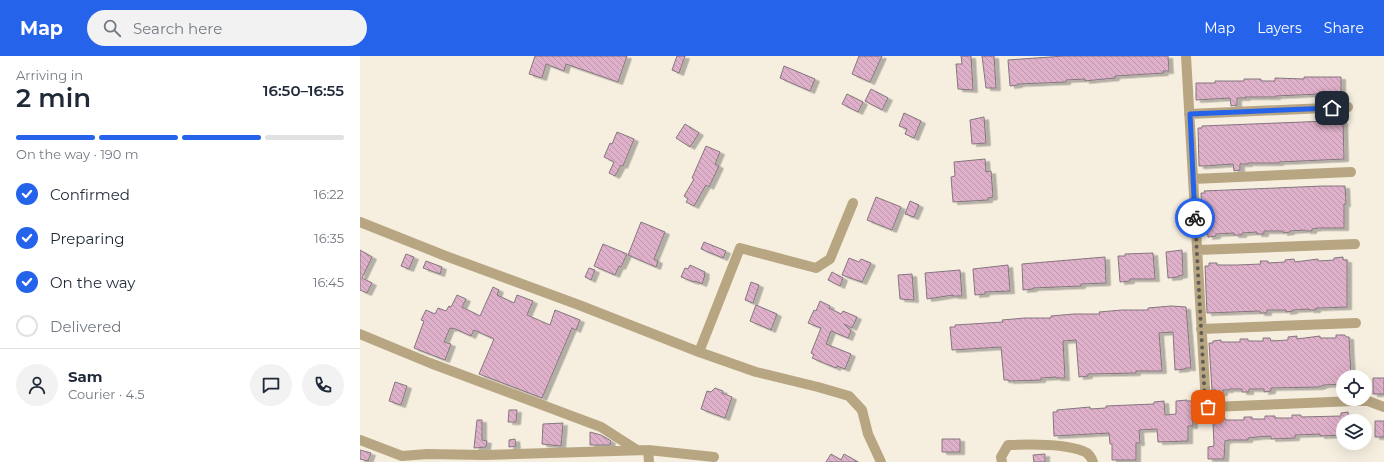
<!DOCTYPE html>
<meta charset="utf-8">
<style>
:root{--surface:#fff;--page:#f2f2f3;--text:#1f2937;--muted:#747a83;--line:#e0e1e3;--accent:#2563eb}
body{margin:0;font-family:Montserrat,sans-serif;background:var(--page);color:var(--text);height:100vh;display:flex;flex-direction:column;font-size:15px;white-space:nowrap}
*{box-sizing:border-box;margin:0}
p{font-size:13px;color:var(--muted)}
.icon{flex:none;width:22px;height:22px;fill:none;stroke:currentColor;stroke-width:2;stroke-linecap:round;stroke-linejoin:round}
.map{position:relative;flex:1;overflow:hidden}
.drawer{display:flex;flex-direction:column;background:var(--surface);width:360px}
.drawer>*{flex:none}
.fabs{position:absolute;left:976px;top:314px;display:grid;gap:8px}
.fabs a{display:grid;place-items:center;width:36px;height:36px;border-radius:50%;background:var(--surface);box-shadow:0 4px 16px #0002;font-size:20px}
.pin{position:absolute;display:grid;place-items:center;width:34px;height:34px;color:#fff;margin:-17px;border-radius:8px;box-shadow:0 2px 6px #0006}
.courier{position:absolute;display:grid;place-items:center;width:40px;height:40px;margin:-20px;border:3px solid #2563eb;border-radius:50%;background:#fff;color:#222;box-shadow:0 1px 5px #0007}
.head em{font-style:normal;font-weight:600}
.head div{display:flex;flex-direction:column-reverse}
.head{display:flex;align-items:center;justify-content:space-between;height:68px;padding:0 16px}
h1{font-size:26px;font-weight:600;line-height:30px}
.bar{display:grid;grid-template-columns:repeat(4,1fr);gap:6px 4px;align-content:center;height:48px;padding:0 16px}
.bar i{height:5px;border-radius:3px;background:var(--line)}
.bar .on{background:var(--accent)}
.bar p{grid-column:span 4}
.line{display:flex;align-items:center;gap:10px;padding:0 16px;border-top:1px solid var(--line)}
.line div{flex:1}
.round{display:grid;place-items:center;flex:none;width:42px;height:42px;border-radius:21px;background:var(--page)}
ol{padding:0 16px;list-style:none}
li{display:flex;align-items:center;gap:12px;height:44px}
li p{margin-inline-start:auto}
li .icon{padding:4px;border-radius:50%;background:var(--accent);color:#fff;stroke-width:4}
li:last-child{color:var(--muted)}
li i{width:22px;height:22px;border:2px solid var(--line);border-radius:50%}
header{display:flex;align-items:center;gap:24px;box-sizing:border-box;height:56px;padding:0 20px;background:var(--accent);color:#fff}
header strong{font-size:19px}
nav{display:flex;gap:22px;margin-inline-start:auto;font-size:14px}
.search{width:280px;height:36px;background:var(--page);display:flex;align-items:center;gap:10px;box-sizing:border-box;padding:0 14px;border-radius:22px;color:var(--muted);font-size:15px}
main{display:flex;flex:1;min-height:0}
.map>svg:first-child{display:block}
</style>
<header>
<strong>Map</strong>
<div class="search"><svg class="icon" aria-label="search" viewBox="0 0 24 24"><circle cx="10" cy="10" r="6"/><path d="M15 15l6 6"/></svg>Search here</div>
<nav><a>Map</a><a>Layers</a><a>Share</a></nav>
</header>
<main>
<section class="drawer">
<div class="head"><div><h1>2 min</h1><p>Arriving in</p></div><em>16:50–16:55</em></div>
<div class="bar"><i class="on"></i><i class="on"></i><i class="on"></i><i></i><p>On the way · 190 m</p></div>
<ol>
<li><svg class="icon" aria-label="check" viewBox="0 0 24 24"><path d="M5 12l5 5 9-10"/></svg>Confirmed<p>16:22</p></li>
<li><svg class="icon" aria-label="check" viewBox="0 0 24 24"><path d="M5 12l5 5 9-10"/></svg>Preparing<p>16:35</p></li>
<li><svg class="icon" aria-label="check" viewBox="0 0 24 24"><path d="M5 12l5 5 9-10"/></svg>On the way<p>16:45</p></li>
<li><i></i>Delivered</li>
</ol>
<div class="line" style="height:72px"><a class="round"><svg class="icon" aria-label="person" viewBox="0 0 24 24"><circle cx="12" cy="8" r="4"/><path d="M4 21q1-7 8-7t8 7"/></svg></a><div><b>Sam</b><p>Courier · 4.5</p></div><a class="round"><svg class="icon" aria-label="chat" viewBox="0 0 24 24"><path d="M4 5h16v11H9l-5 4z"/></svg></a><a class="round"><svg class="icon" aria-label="phone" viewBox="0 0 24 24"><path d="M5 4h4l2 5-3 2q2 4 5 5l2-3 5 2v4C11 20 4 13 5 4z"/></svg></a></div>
</section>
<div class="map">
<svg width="1024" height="406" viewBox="0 0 1024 406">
<defs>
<pattern id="building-back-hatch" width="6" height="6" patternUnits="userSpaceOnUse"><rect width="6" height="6" fill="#deb0c9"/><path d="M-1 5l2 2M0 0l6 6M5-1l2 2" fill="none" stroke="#bd96ab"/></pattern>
<filter id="shadow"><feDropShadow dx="4.5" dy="2.5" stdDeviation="0" flood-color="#0004"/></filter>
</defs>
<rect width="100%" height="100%" fill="#f6efe0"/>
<!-- building -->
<path fill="url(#building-back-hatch)" stroke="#85767e" filter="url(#shadow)" d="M175,0H267L258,26L206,8L204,15L186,8L182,22L169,18Z
M317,0H325L319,17L312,14Z
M499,0H522L510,26L492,18Z
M601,0H611L613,34L598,33L596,8H602Z
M622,0H634L636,32H626Z
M704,0H808L809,15H803L804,17L755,20V22L734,24L725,25V23L706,24V26L658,28V29L650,30L648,4Z
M424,10L455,23L450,35L420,22Z
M944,21H981V37L916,40V41H885L886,42H877V49L871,50L870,42L836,44V27H855V25H884V23H901V25H915V22L944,23Z
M511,33L528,42L522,54L505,45Z
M487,38L503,46L498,56L482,48Z
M544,57L561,65L554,82L545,78L547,73L539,70Z
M624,61L626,87L612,88L610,64Z
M968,65H983L984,103L919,106V107H888V108H880V114L874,115L873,108L844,110H839L838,72H842V70Z
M325,68L339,77L330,91L316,82Z
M257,76L274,83L263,110L261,109L255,120L249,117L254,106L244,101L250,87L252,88Z
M346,90L360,96L355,108L359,110L349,131L346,129L334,150L326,146L328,143L324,140L334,123L332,122Z
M625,103L626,116L631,115L633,141L628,142V144L593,146L591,121L595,120L594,106Z
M963,130H985L986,148H984V172H958L952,173V175H946L945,174L930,175V176L923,177V175H904V178H897V176L882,177V179H874V177L856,178V180L848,181V178H843L841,137H845L844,135Z
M516,141L541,151L532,174L507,164Z
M550,145L559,149L554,161L545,158Z
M281,166L305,176L294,203L298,205L296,211L268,199Z
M344,186L366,195L363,202L341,193Z
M243,188L267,198L261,211L259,210L255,219L234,210Z
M0,194L12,201L2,222L12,227L7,237L0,234Z
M822,194L823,219L818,220V221L808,222L806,196Z
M793,197L795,223H770V225L760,226L758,200H765V198Z
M46,198L54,201L49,213L41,210Z
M745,201L746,227L721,228V230L673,232V233L663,234L662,208Z
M983,201V204H987V251L962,252H956V254H949V253L933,254V255L926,256V254H907V257H900V255L847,257L845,210H849V207H857V209H877L901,208L900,205H908V207L925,206V204L934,203L935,206L958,203V205L974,204V202Z
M489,202L499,206L501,203L511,207L502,226L482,219Z
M66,205L82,211L80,218L63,212Z
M330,209L345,216L344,219H345L342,228L335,225L334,226L321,221L325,212L328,213Z
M648,209L650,235L625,236V238L615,239L613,213Z
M229,212L235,214L231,224L225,221Z
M600,214L602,240H593V239L567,243L565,217Z
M472,216L483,222L480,230L468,224Z
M552,218L554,244L540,243L538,219Z
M391,226L399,229L393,247L385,244Z
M133,231L139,234L137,239L154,247L157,239L173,245L167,259L190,269L195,254L220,264L216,274L212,272L182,342L119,318L134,283L114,274L111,280L93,272L92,273L90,272L84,286L91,288L85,304L54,292L64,265L61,264L66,254L75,258L78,252L86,255L89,250L91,251L97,239L106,243L102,251L120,260Z
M460,245L470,250L469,252L481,258L483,255L497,261L492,272L484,268L491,275L488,282L471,275L466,288L491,298L485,313L477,310L476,312L452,302L454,299L451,297L461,272L448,267L454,254L456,255Z
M396,249L417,258L411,274L390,265Z
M811,250L826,251L831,312H825V313L815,314L813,276L799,277L802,315H776V317L728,318V320L719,321L716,284L703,285L705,322H696V321L681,322V324L649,325V324H644L641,291L592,294L590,271H595V269L643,266L642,264L665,262H691V260L714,258H740L739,256L762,254H788V252Z
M976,279H985L986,281H989L991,321H983V328L964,329L959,331L911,332V335L904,336V333H889V336H882V333H869V334H863V337H856V334H852L849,287H853V285L861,284V286H880V283H888V285H903V282H910L911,285L928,284V281L937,280V283L960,280V282H976Z
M1013,322H1024V338H1013Z
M35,326L47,330L41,349L29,345Z
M355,332L363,335L362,337L372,341L365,362L341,353L347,335L351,336Z
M827,344V345H832L833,370H828V385L798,386L797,373L779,374L780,387H776V404H752V388H750L749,377L694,380L693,356H697V354L730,351V353L746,352V350L794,348V346L804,345L805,359L816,358V345Z
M149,354H157L156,366H148Z
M988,356L989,365H983V379L960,380V378L935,379V382L911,383V380L897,381L888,382V384H869L865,385L864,403H848V391L854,390L853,365H858L857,363L865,362V364H884V361H892V363H905V360H915V362H932V359H941V361L981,360V357Z
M117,364H122V384L127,385L126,391L114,392Z
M1015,365H1024V381H1015Z
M203,367L201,390L182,388L183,368Z
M230,376L241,379L251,385L250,389H230Z
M155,383L156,390L149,391V384Z
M582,383H600V396H582Z
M0,394L11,397L8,405L0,403Z
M471,398L481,404L484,398L498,406H466Z
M685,398V406H674L673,399Z"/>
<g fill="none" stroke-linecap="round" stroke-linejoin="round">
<!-- minor -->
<path stroke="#b7a681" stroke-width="10" d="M826,0L846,349L848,351H852L994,345H1008L1024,351
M829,58L988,51
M833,123L991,116
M0,166L83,199L219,249L339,296L396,316L458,331L489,340L502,354L508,378L521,406
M837,194L995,188
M841,273L996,267
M0,278L70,307L241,371L277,394
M339,296L380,192L456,212L470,203L493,147
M0,384L42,400L67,398L125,399L288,394L354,401
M288,394L289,406
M642,406L641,401L648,389C670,388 703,387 723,395C729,397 731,401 733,406"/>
</g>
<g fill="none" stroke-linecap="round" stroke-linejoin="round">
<!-- done -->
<path stroke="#605b54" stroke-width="4" stroke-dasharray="0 7.2" d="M835,162L845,345L846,349L848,351"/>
<!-- route -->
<path stroke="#2563eb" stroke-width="5" d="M835,162L830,58L972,52"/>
</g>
</svg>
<div class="fabs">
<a><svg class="icon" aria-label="locate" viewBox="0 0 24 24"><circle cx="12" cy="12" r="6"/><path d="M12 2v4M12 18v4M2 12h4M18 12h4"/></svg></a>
<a><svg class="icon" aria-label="layers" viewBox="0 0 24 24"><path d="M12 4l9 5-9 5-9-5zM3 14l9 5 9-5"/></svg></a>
</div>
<div class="pin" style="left:848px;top:351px;background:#ea580c"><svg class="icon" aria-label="bag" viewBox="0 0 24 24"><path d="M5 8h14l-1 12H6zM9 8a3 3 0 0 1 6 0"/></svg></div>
<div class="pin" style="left:972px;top:52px;background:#1f2937"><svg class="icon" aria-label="home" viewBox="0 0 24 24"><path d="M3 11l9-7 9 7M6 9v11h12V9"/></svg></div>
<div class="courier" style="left:835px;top:162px"><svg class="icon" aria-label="bike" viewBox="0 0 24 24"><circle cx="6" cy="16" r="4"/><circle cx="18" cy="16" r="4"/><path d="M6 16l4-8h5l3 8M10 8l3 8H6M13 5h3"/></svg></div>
</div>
</main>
